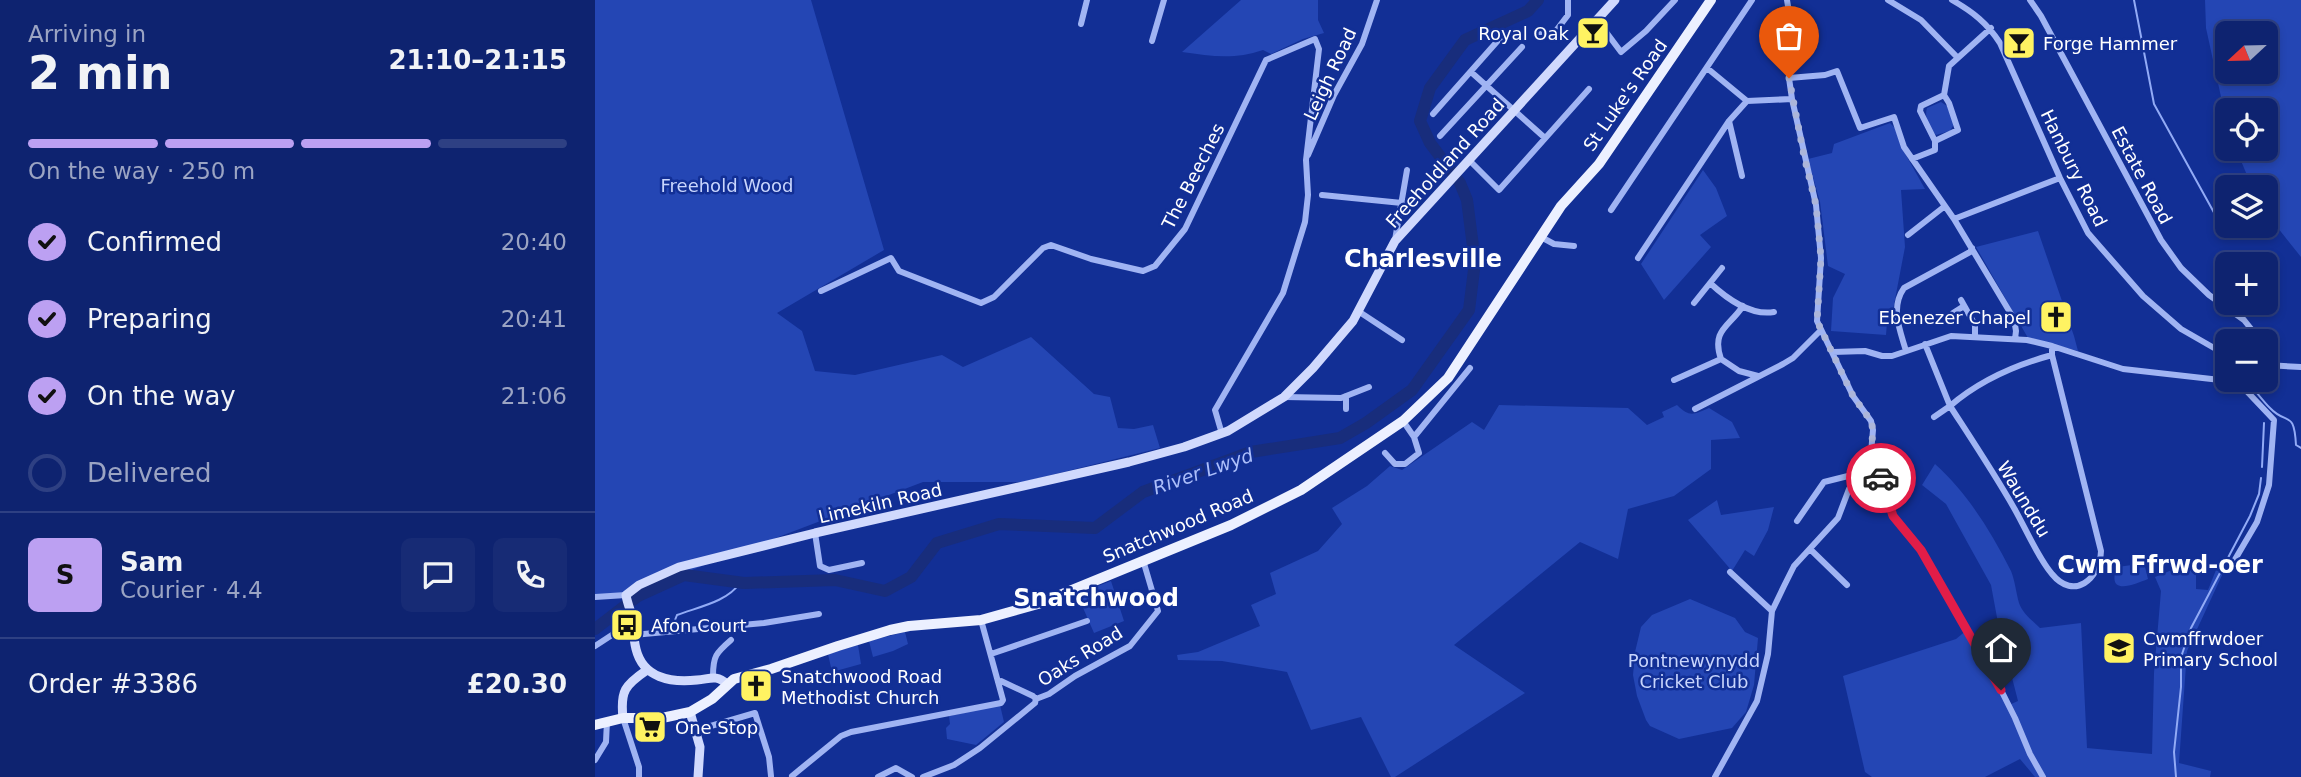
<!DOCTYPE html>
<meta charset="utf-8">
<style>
:root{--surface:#0e2370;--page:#172b75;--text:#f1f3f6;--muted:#9ba4c3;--line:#2e4083;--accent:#bca0f2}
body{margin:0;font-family:"DejaVu Sans",sans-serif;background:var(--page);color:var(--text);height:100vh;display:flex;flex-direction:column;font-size:26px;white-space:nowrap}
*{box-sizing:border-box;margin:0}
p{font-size:23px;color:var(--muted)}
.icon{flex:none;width:38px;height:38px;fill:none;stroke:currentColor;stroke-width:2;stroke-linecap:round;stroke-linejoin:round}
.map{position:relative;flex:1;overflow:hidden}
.sheet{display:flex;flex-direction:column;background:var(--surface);width:595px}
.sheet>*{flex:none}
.needle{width:46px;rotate:248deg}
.buttons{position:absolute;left:1620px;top:21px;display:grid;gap:14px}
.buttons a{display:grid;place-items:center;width:63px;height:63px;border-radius:10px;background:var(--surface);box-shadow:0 4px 10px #0003,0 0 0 2px var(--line);font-size:35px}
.pin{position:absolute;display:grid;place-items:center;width:60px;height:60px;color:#fff;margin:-72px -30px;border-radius:50% 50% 50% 0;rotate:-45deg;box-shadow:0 0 7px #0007}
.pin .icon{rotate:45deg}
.courier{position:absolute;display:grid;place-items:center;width:70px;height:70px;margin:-35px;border:5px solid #e11d48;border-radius:50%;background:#fff;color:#222;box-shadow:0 2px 9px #0007}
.head em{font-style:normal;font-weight:700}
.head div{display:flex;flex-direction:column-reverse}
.head{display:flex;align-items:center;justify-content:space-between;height:119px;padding:0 28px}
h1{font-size:46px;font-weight:700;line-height:52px}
.bar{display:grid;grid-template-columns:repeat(4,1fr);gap:10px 7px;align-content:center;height:84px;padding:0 28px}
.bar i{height:9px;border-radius:5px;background:var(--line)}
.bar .current{background:var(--accent)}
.bar p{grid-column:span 4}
.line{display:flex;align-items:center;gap:18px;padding:0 28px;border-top:2px solid var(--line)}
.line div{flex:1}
.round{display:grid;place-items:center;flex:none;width:74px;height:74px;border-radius:10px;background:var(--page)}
ol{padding:0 28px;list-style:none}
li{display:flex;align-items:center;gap:21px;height:77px}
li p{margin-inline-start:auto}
li .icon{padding:7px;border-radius:50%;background:var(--accent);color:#111;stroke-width:4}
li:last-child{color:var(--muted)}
li i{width:38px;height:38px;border:4px solid var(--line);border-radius:50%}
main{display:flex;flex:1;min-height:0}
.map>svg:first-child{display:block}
</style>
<main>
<section class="sheet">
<div class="head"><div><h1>2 min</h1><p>Arriving in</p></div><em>21:10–21:15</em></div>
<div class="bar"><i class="current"></i><i class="current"></i><i class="current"></i><i></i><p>On the way · 250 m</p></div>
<ol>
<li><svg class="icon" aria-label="check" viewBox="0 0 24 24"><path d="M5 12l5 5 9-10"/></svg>Confirmed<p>20:40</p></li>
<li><svg class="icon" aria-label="check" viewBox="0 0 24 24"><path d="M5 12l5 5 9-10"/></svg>Preparing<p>20:41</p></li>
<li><svg class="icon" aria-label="check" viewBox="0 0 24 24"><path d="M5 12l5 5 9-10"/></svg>On the way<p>21:06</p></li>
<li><i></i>Delivered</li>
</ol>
<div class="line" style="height:126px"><b class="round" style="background:var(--accent);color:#111">S</b><div><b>Sam</b><p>Courier · 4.4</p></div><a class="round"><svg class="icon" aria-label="chat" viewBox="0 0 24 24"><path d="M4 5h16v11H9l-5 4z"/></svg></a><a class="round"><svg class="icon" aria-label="phone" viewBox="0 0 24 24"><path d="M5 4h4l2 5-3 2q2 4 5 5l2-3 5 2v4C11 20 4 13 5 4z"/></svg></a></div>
<div class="line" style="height:91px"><div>Order #3386</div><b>£20.30</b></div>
</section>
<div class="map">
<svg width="1706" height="777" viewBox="0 0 1706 777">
<rect width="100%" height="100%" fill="#122f95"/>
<!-- green -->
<path fill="#2446b4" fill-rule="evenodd" d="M0,0H216L289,250L182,313L207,331L220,371L260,375L347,355L368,367L436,337L499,394L515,397L523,428L539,429L558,425L565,448L428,482H328L31,595L0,597Z
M646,0H723V20L729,33L708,39L676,54L668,50C639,60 616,56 587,52Z
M1610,0H1706V257L1671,213V187H1657L1641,149H1671V110H1633V129L1611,28ZM1633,33H1671V72H1633Z
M1346,102L1352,106L1359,124L1355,131L1341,135C1334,129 1329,117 1332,108Z
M1295,123L1300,128L1307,148L1330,189L1306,190L1310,247L1298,310H1293L1291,335L1236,331L1238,298L1250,274L1233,266L1225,202L1213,159L1237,153L1239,144Z
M1108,170L1121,188L1132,216L1105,235L1116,247L1069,300L1046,264Z
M1443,231L1479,336L1483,351L1433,338L1381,247Z
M904,405L1033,408L1052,425L1069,417L1067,412L1082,405C1095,418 1099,414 1114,408L1137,422L1145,438L1116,440V469L1079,496L1033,509L1023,559L985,542L859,645L930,693L800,777H796L766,717L716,730L692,672L627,661L583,660L582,655L603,652L665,626L656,605L681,594L675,573L723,551L747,524L737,508L772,486L795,466L807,470L877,422L889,430Z
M1340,464C1373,494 1395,530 1416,571C1420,581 1421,592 1424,603C1428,614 1437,620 1445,628L1486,623L1492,748L1557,754L1559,673L1566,591L1560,577L1601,560V589L1613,590L1621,570L1628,573L1592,651L1584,763L1616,771L1615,777H1440L1425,759L1390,777H1277L1270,772L1248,676L1361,639L1372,630L1414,705L1423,701L1403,623L1396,585L1351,504L1327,485Z
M1122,500L1126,515L1179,507L1173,530L1159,556L1150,550L1137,571L1093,520Z
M1537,565L1550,567L1553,579C1538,585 1511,596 1522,567Z
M516,581L529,621L499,633L482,594Z
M1095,599L1140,618L1150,632L1163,638L1159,685L1151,712L1137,728L1084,739L1055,726L1051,720L1042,696L1038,675L1040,652L1046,627L1057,615Z
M310,632L313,644L298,651L278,657L274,641Z
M263,645L266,664L237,672L233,654Z
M405,705L409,722L381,745L352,739L351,728L355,724L354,716Z"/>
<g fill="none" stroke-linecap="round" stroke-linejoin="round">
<!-- stream -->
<path stroke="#92abf6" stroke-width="2" d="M1539,0L1559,104L1622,218
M1653,382C1660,390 1667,400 1675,408C1692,426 1699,409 1701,445L1706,448
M1667,467L1669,423
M78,625L82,615C103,607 132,602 145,583
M1581,777L1579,752L1586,687V657L1596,628L1655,516L1664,494L1666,478"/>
<!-- river -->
<path stroke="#182d7c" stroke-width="12" d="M0,629L43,596L89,575L149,583L240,580L290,591L316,577L342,543L404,524L500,528L548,492L656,452L745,438L771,423L817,390L874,310L880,262L872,200L865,183L835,143L825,121L835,88L870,40L933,11L943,0"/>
<!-- minor -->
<path stroke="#a0b4f3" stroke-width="6" d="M1293,0L1326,20L1362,57
M1357,0C1378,12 1392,23 1405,43L1465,178L1493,233L1548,296L1586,329L1633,356
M1435,0L1446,16L1566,240L1586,268L1614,295L1649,320L1657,330L1660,341
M1002,20L1026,52L1051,31L1080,0
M486,24L492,0
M941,32H960L973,15V0
M557,41L569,0
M1112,68L1152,101
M876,72L950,138
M1194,78L1230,75L1242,71L1265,128L1299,117L1309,147L1359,219L1419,319L1421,331L1420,339
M1152,101L1197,99
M838,114L907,36
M1134,121L1147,176
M845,136L927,47
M1340,141L1363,130L1354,103L1349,95
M713,155L739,95L767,44L782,0
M1317,159L1340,150V141L1325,111L1326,106L1349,95L1354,66L1396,28
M874,160L904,190L994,89
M727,195L807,203
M1016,210L1157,0
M1359,219L1465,178
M1313,235L1350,206
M946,237L959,244L979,246
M800,240L812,170
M1043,258L1134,121L1152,101
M1115,283C1131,298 1156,316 1179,312
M226,291L296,258L304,271L386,303L399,297L448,248L456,245L496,259L548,271L560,266L590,229L671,60L720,39L724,49L711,160L713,195L710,222L688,293L620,410L627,434
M1366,300L1380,325V336
M1099,303L1127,268
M763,311L807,340
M1358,313L1369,306
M1330,344L1355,406L1339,417
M1311,351C1305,330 1295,308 1309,288L1375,252L1377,248
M1238,352L1270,351L1287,356H1297L1356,336L1432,340L1457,346L1528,369L1643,382L1645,380
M1457,355C1420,365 1384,381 1355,406C1377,440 1399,473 1419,508C1430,527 1443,558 1457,574C1479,601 1505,579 1506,551L1457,355V346
M1126,359L1144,371L1163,376
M1671,365L1706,367
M1079,380L1126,359C1116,330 1134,327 1148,306
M751,396V409
M689,397L746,398L774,387
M1100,409L1188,364L1198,358L1225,331
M808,421L819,437L875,368
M790,453L800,464H810L824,453L819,437
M1276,453L1279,458L1298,516L1326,550L1398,674L1420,718L1435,754L1448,777
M1202,521L1229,482L1265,473
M220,533L225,566L234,570L267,563
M1215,549L1252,585
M1635,568L1662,522L1674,485L1679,420L1643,382
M1135,572L1177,611
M0,597L31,595
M38,635L169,623L224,614
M0,646L23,631L38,630
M396,654L492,621
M118,676C118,656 121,653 136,640
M403,682L406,681L438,696L441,699
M441,699L454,694L480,676L535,646L563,611L548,560
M28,718L44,767V777
M102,730L160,713L174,757L176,776
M0,760L11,742L12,721
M197,776L246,736L256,732L406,703L408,700L386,620
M283,777L301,768L317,777
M328,777L359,765L385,748L440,703L441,699
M1120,777L1162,701L1173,654L1177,611L1189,586L1199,566L1243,518L1254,489L1276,453L1278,430L1276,421L1258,396L1222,321L1226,258L1221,205L1197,99L1194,78L1196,24L1192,0"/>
<!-- secondary -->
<path stroke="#d0d9fd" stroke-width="9" d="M132,684C121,674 115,679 102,680C76,683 48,678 41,649C38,638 39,627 37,616C35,609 32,602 31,595L44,585L84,567L220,533L534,462L589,447L633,431L689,397L718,368L758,321L800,241L1020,0
M95,712L105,747L103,777
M28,718C25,691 30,685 52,670"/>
<!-- primary -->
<path stroke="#ecf0ff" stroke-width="10" d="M0,725L28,718H67L95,712L117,699L139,679L176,669L243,646L295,630L314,626L386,620L443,604L636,525L706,490L808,421L853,378L966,206L1004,164L1116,0"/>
</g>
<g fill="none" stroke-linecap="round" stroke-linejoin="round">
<!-- done -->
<path stroke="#acb6da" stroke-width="7" stroke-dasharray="0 12.6" d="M1194,78L1209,156L1221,205L1226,258L1222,321L1258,396L1276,421L1278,430L1276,453L1279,458L1286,478"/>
<!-- route -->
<path stroke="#e11d48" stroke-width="9" d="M1286,478L1298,516L1326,550L1406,690"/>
</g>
<!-- icons -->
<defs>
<symbol id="bar-square" viewBox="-11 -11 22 22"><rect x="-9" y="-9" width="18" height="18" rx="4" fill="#fff362" stroke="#122f95"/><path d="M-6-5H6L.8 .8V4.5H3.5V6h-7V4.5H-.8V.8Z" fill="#111"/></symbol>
<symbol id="church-square" viewBox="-11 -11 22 22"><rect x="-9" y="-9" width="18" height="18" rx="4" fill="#fff362" stroke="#122f95"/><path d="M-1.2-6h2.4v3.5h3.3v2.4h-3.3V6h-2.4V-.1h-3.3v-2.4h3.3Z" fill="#111"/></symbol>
<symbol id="bus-square" viewBox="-11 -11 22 22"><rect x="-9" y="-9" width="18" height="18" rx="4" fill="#fff362" stroke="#122f95"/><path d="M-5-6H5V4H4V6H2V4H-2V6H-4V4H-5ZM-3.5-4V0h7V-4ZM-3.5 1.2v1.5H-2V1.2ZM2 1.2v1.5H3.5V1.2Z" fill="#111"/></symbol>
<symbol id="school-square" viewBox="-11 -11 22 22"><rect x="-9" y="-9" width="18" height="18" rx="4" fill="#fff362" stroke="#122f95"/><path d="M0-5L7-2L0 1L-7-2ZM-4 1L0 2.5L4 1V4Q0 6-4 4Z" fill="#111"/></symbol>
<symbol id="supermarket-square" viewBox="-11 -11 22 22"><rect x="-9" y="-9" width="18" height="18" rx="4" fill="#fff362" stroke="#122f95"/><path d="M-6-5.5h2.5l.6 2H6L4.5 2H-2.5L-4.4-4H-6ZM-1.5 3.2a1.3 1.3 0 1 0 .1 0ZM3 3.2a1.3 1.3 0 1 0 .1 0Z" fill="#111"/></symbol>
</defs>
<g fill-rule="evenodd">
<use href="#bar-square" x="979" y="14" width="38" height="38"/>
<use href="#bar-square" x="1405" y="24" width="38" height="38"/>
<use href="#church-square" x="1442" y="298" width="38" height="38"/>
<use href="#bus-square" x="13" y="606" width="38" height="38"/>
<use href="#school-square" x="1505" y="629" width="38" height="38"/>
<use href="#church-square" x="142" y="667" width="38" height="38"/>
<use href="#supermarket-square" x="36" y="708" width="38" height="38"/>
</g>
<g text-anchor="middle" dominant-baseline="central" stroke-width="5" stroke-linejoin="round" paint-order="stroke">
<!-- poi labels -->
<g font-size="18" fill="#fff" stroke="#122f95" text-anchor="start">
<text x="974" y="33" text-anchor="end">Royal Oak</text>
<text x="1448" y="43">Forge Hammer</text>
<text x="1436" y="317" text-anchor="end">Ebenezer Chapel</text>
<text x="56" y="625">Afon Court</text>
<text x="1548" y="638">Cwmffrwdoer<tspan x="1548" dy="21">Primary School</tspan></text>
<text x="186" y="676">Snatchwood Road<tspan x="186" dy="21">Methodist Church</tspan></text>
<text x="80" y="727">One Stop</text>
</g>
<!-- street labels -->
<g font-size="18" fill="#fff" stroke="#122f95">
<text transform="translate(735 74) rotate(-65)">Leigh Road</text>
<text transform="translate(1030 95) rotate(-55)">St Luke's Road</text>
<text transform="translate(850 163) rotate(-48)">Freeholdland Road</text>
<text transform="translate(1479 168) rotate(64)">Hanbury Road</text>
<text transform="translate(1547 175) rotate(62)">Estate Road</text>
<text transform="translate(598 176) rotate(-63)">The Beeches</text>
<text transform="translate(1429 499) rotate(59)">Waunddu</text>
<text transform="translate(285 503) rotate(-13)">Limekiln Road</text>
<text transform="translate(583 526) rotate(-23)">Snatchwood Road</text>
<text transform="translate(485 656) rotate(-32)">Oaks Road</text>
</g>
<!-- park labels -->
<g font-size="18" fill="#c8d5fd" stroke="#122f95">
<text x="132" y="185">Freehold Wood</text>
<text x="1099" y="660">Pontnewynydd<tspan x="1099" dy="21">Cricket Club</tspan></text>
</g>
<!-- water labels -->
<g font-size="19" font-style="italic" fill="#adbffa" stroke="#122f95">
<text transform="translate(608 471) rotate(-19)">River Lwyd</text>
</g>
<!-- district labels -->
<g font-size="24" font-weight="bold" fill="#fff" stroke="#122f95">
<text x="828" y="259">Charlesville</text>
<text x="1565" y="565">Cwm Ffrwd-oer</text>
<text x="501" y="598">Snatchwood</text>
</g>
</g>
</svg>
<div class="buttons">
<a><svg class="needle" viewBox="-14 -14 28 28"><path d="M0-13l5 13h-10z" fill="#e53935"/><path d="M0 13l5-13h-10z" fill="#9ba4c3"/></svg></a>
<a><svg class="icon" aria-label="locate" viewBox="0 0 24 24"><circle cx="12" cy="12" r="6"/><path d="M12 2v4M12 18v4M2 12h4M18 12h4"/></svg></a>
<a><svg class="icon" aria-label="layers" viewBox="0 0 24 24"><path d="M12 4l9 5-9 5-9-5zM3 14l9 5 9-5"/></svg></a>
<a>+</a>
<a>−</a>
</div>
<div class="pin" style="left:1194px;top:78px;background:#ea580c"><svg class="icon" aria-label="bag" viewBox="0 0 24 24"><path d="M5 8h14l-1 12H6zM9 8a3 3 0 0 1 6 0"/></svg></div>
<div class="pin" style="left:1406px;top:690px;background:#1f2937"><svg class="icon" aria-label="home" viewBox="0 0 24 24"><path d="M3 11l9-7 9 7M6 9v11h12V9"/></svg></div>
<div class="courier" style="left:1286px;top:478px"><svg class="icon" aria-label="car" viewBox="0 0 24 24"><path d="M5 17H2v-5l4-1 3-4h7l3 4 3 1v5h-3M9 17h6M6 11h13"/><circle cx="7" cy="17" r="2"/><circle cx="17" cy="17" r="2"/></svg></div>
</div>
</main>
